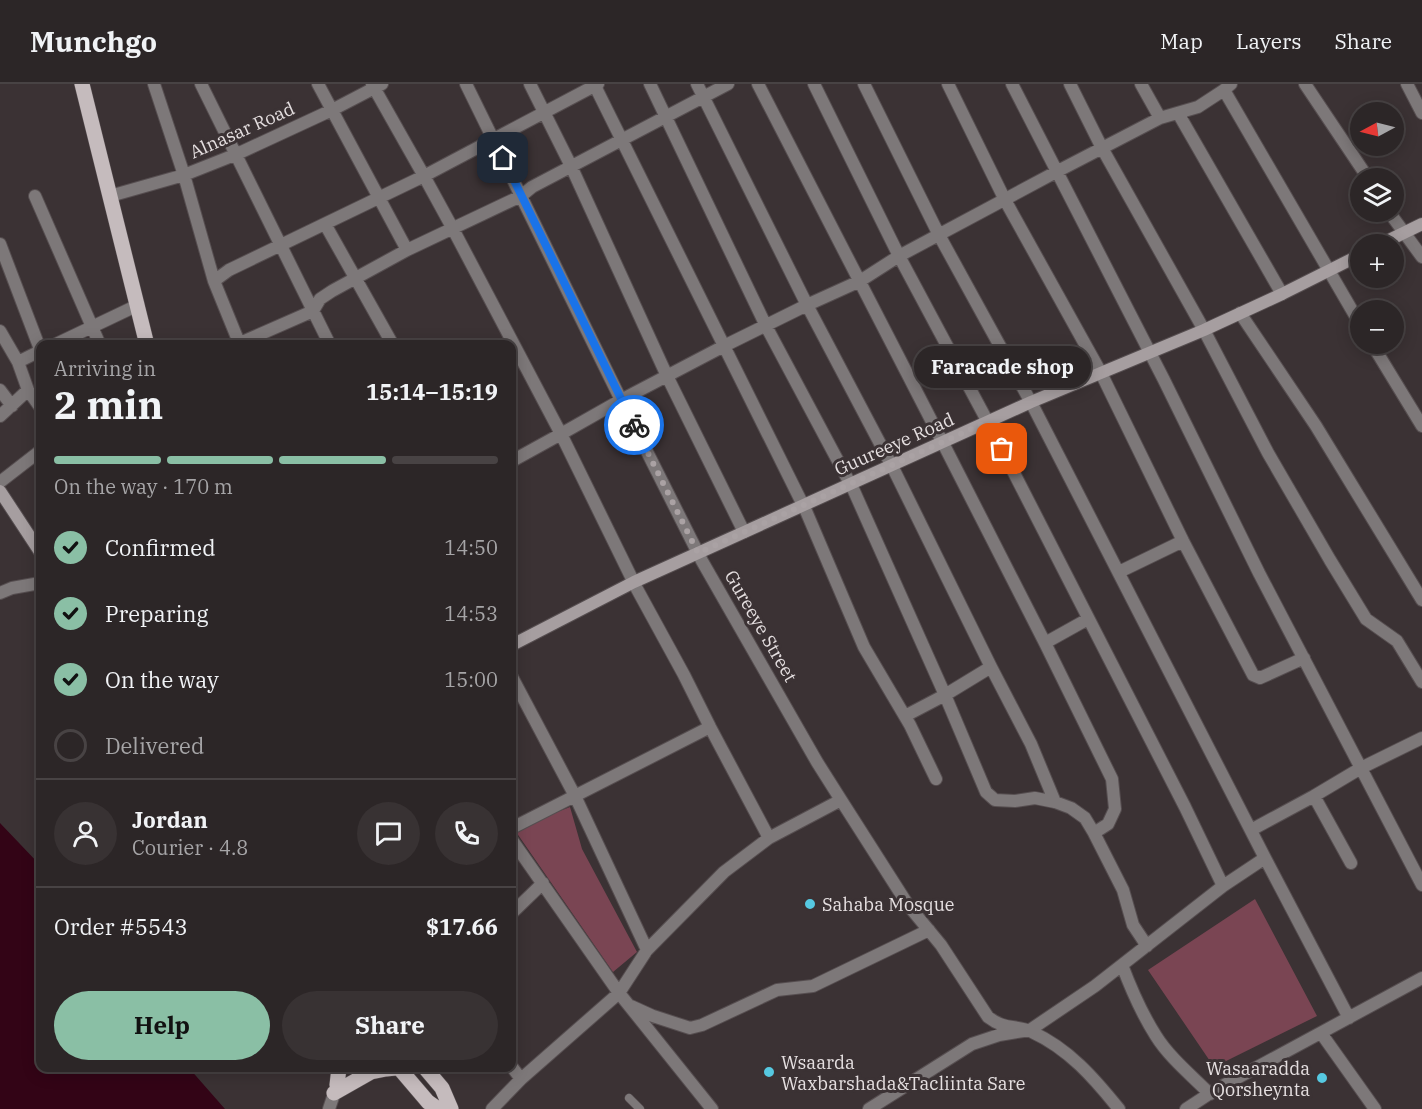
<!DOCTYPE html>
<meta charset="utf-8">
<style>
:root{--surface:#2c2627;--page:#383233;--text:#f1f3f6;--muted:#a6a5a7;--line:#484344;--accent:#8abfa5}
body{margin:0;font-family:"IBM Plex Serif",serif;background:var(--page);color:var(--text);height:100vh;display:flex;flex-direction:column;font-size:22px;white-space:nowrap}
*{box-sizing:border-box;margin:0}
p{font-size:20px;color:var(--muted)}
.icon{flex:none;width:33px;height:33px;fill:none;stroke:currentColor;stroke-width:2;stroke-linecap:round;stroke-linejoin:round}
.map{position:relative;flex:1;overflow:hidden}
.side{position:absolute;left:36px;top:256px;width:480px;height:732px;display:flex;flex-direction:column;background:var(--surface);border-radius:12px;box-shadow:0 3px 15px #0003,0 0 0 2px var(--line)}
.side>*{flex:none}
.needle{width:39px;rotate:263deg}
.tools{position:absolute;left:1350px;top:18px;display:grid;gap:12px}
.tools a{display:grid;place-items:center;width:54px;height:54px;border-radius:50%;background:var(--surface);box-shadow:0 3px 15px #0003,0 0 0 2px var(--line);font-size:30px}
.pin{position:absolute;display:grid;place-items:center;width:51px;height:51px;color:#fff;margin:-26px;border-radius:12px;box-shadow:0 3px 9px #0006}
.courier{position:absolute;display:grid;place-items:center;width:60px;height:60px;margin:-30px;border:4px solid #1a73e8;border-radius:50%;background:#fff;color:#222;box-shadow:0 2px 8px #0007}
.bubble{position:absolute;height:42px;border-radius:21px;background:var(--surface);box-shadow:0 3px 15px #0003,0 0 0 2px var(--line);font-size:20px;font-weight:700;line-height:42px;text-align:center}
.summary em{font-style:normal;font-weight:700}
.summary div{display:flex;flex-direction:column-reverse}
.summary{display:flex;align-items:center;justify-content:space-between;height:102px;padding:0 18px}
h1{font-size:39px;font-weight:700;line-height:45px}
.bar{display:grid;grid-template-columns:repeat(4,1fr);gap:9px 6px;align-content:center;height:72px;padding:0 18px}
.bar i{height:8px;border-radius:4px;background:var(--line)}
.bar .on{background:var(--accent)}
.bar p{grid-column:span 4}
.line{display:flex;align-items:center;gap:15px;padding:0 18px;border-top:2px solid var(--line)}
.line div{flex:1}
.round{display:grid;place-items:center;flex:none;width:63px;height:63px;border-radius:32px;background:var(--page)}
ol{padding:0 18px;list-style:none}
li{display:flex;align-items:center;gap:18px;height:66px}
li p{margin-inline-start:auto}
li .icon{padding:6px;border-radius:50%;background:var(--accent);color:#111;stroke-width:4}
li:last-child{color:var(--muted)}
li i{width:33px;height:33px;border:3px solid var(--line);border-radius:50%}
.button{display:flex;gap:12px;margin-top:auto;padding:12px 18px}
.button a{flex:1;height:69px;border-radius:36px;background:var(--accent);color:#111;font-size:24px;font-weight:700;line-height:69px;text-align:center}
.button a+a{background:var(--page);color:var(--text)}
header{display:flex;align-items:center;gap:36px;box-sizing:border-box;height:84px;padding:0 30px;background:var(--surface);border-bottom:2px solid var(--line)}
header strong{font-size:28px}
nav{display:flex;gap:33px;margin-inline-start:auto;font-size:21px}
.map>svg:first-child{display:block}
</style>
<header>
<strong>Munchgo</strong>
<nav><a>Map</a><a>Layers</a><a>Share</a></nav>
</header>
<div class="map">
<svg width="1422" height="1025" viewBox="0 0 1422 1025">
<rect width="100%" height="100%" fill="#3b3234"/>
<!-- green -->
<path fill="#7a4553" d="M570,723L582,765L637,868L613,888L514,745Z
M1255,815L1317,932L1214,983L1148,886Z"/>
<!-- water -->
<path fill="#330416" d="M0,739L40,781V984H189L225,1025H0Z"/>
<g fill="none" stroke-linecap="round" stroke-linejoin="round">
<defs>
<path id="lane" d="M629,1014L640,1025"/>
<path id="street" d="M154,0L184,91L214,197L240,261
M201,0L330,261
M318,0L407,166
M372,0L424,92L453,145L561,350L637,505L684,591L710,643L769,754
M466,0L621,316L702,477L817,678L841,716L908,821L941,861L988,933C1006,947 1016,940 1032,948C1069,965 1094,994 1119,1025
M530,0L571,82L667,292L744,448
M594,0L806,427L864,563L910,641L936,695
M650,0L766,242L854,407L945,611L986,708L995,716L1015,717L1035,714L1055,718L1071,724L1085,734L1094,749L1123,806L1133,841L1147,862
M697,0L807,221L894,386L991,583L1031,660L1055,718
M758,0L945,363L1045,559L1112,695L1115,725L1108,740L1094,749
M814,0L899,172L991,344L1185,723L1223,802
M864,0L939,151L1034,324L1265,774L1349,934
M948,0L1005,116L1101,289L1183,457L1253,591L1260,594L1304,574
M1012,0L1164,296L1259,489L1422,801
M1070,0L1102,64L1204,246L1268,369L1330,476L1366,535L1397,557L1422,598
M1141,0L1160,34
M1305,0L1368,94
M1407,0L1422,29
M1224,6L1360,240
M1178,29L1282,210
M35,112L100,261
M110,112L184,91L237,70L332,26L382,0
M1389,128L1422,173
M325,140L393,261
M0,160L40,265
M214,197L229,186L424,92L598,0
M1240,229L1316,342L1422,516
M0,247L18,278
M1372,260L1422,342
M54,261L138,221
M232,261L240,259L313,227L320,215L332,207L407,166L521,112L532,103L728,0
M0,306L12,322
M28,306L40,323
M0,332L28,306L18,278L40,267
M512,377L561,350L621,316L724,262L807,221L860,197L899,172L1056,88L1160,34L1198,23L1224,6L1231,0
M0,398L40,367
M1119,488L1183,457
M0,509L12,504L40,499
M1045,559L1088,535
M512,593L575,712L647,866
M905,632L945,611L991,583
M1314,712L1351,779
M512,744L710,643
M1251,746L1314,712L1361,684L1422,654
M512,756L619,909L712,1025
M512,829L543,799
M1122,881C1131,905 1142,930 1156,952C1169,973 1192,992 1210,1010
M631,922L653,932L690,944L702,941L777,906L813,902L929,846
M1321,949L1375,1025
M512,983L521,995
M329,1025L337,1001
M492,1025L521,995L619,909L647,866L724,788L769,754L841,716
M869,1025L972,960L999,951L1030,946L1095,902L1223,802L1265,774
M1186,1025L1215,1006L1422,894"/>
<path id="secondary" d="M1381,160L1422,140
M0,407L40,468
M512,561L634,498L1031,318L1204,246L1282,210L1360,171"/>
<path id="primary" d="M82,0L147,261
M399,984L428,1018L438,1025
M425,984L442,1004L451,1025
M337,1001L339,984
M334,1009L371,988L386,985L396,984"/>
</defs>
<!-- lane casing -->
<use href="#lane" stroke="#564e50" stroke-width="9"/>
<!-- street casing -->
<use href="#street" stroke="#564e50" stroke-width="14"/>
<!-- secondary casing -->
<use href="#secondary" stroke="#564e50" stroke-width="14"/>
<!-- primary casing -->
<use href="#primary" stroke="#564e50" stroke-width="16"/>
<!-- lane -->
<use href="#lane" stroke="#7d7879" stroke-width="8"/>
<!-- street -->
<use href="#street" stroke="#7d7879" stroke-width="12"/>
<!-- secondary -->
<use href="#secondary" stroke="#a69ea0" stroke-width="12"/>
<!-- primary -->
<use href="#primary" stroke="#c5bbbd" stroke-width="15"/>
</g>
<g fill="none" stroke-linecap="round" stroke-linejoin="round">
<!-- done -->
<path stroke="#aaa2a4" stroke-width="6" stroke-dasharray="0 10.8" d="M634,341L698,469L987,338L1002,365"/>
<!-- route -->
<path stroke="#1a73e8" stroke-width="8" d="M503,74L634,341"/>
</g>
<!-- markers -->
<g fill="#56c9e1" stroke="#3b3234" stroke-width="2">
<circle cx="810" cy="820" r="6"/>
<circle cx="769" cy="988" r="6"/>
<circle cx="1322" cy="994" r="6"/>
</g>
<g text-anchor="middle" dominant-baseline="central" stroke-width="6" stroke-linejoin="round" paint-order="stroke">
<!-- street labels -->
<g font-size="18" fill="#e5dfe0" stroke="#3b3234">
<text transform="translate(242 46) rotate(-24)">Alnasar Road</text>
<text transform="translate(894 360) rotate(-24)">Guureeye Road</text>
<text transform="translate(761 542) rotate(60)">Gureeye Street</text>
</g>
<!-- poi labels -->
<g font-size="18" fill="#e5dfe0" stroke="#3b3234" text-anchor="start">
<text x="822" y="820">Sahaba Mosque</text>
<text x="781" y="978">Wsaarda<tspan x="781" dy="21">Waxbarshada&amp;Tacliinta Sare</tspan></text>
<text x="1310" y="984" text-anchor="end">Wasaaradda<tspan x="1310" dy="21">Qorsheynta</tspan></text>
</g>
</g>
</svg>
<div class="tools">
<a><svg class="needle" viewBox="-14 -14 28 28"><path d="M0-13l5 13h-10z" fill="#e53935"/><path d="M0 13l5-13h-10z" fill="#a6a5a7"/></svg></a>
<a><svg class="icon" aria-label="layers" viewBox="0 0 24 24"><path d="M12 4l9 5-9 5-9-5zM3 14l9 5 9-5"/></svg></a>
<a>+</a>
<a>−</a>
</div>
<div class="pin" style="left:1002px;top:365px;background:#ea580c"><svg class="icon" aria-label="bag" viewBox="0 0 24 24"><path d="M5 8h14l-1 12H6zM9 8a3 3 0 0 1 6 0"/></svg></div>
<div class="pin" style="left:503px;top:74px;background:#1f2937"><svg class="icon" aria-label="home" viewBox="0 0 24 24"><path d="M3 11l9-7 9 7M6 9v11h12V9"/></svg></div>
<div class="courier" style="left:634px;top:341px"><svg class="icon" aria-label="bike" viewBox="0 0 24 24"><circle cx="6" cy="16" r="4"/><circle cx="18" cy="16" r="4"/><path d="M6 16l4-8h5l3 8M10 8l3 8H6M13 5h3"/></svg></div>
<div class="bubble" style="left:914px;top:262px;width:177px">Faracade shop</div>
<section class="side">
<div class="summary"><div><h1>2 min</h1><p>Arriving in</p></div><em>15:14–15:19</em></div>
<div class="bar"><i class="on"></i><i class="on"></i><i class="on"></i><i></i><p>On the way · 170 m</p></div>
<ol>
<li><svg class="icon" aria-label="check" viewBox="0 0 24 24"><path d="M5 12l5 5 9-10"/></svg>Confirmed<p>14:50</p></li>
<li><svg class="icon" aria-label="check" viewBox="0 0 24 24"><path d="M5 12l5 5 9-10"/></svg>Preparing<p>14:53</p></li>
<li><svg class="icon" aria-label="check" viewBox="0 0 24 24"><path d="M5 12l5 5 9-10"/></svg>On the way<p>15:00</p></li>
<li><i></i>Delivered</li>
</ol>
<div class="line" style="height:108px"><a class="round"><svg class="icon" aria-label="person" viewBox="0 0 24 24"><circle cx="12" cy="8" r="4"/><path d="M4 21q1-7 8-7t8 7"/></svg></a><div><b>Jordan</b><p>Courier · 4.8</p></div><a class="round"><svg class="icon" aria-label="chat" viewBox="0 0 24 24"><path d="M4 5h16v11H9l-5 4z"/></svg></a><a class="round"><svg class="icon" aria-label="phone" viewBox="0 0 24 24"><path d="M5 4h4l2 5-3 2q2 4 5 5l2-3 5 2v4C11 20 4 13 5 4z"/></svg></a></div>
<div class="line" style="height:78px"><div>Order #5543</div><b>$17.66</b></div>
<div class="button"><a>Help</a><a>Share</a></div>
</section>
</div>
